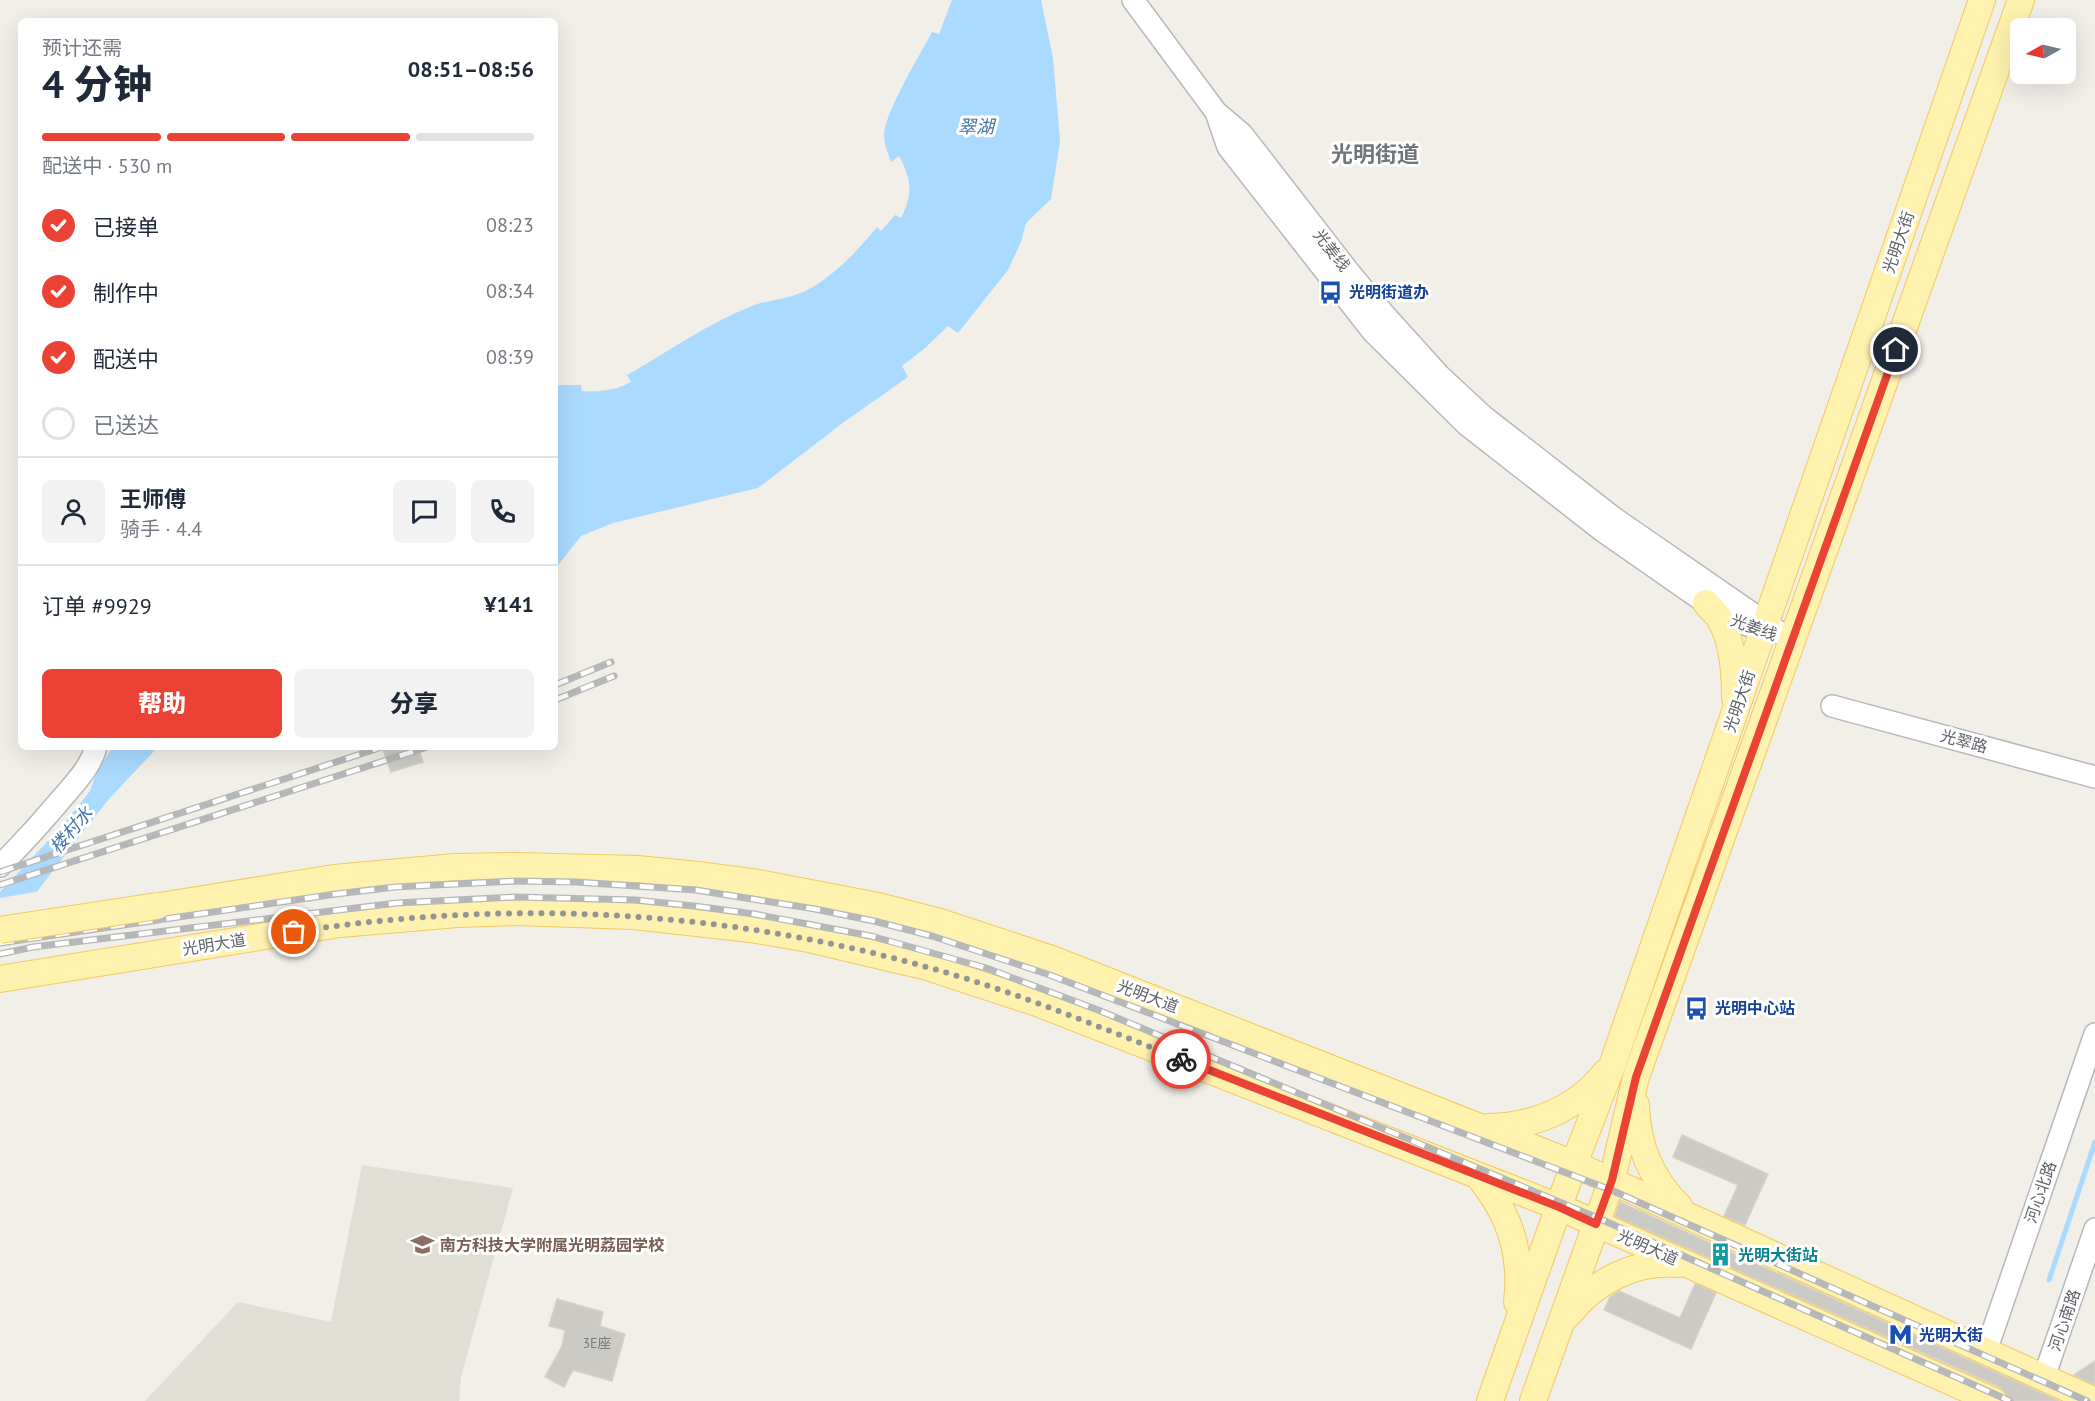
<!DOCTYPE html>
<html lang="zh">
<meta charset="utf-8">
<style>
:root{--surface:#fff;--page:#f2f2f3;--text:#1f2937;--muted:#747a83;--line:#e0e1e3;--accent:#ea4335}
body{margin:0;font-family:"PT Sans","Noto Sans SC",sans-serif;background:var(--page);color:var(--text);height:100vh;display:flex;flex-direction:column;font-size:22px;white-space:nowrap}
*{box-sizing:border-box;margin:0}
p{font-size:20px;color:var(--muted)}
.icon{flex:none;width:33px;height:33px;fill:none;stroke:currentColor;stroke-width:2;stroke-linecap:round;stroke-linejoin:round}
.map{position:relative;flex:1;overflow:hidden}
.side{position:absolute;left:18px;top:18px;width:540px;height:732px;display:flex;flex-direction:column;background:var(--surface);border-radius:9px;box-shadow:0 6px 24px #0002}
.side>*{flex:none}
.needle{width:39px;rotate:262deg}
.controls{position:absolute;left:2010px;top:18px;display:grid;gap:12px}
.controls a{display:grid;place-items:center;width:66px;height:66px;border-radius:9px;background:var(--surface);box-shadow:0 6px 24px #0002;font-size:30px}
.pin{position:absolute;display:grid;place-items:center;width:51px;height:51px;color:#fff;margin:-26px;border:3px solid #fff;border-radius:50%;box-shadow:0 2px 6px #0007}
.courier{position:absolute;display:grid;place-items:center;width:60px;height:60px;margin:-30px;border:4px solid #ea4335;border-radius:50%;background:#fff;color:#222;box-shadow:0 2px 8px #0007}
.head em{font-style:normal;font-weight:800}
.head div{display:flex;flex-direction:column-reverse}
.head{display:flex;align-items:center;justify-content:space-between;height:102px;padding:0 24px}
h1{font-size:39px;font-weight:800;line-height:45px}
.bar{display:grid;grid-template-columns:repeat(4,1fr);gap:9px 6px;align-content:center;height:72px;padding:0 24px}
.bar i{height:8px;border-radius:4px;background:var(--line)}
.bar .selected{background:var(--accent)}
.bar p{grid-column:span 4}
.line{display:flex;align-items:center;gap:15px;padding:0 24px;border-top:2px solid var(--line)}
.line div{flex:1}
.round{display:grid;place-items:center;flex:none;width:63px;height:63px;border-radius:9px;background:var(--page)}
ol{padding:0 24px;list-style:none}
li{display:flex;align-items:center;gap:18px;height:66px}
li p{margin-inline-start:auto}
li .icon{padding:6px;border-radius:50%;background:var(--accent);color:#fff;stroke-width:4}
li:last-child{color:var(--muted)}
li i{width:33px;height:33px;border:3px solid var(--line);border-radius:50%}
.button{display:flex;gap:12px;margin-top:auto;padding:12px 24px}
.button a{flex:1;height:69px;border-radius:9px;background:var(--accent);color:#fff;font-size:24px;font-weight:800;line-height:69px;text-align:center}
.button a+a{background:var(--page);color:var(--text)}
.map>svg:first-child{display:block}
</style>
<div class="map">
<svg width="2095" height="1401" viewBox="0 0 2095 1401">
<rect width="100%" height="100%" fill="#f1efe8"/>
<!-- education -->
<path fill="#e1ded6" d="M362,1165L513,1188L461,1377L459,1401H145L238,1302L331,1322Z"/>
<!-- water -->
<path fill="#aadaff" d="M952,0H1041L1053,58L1060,141L1051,199L1026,223L1021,242L1008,270L958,333L948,326L925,348L902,366L908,377L844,422L758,488L613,523L581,536L555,569V387L561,385H581L582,391C600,392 614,391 631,382L627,375C668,352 708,323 752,306C765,301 779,300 792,296C824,287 856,253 877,227L881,231L895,215L901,218C913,194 912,180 899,156L891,162C888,153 884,144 884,134C886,110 920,55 932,32L939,34Z
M113,747H158L108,800L0,939V892L63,825L90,791L98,769Z"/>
<!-- pier -->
<path fill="#f1efe8" d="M41,891L2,941L0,942V898Z"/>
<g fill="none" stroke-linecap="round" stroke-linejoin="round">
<!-- stream -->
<path stroke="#aadaff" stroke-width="5" d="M2049,1280L2095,1142"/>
</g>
<!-- building -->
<path fill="#cccac5" stroke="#d6d1c6" stroke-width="1.5" d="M382,747H418L423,762L391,772Z
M1682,1135L1768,1174L1745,1225L1724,1216L1738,1185L1673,1157Z
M1620,1202L2059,1401H2009L2006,1393L2000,1387L1615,1216Z
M1695,1284L1716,1293L1691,1349L1604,1310L1610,1297L1619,1291L1680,1318Z
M557,1299L603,1312L600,1326L625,1334L612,1381L573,1370L564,1387L545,1377L562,1346L565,1330L549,1326Z
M2095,1361V1385L2074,1375Z"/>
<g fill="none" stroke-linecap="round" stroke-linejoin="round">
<defs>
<path id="minor" d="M1133,0L1216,112L1242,134L1349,272L1383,313L1440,376L1483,416L1614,518L1792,641
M1216,112L1228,147L1373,332L1467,425L1604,532L1726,617L1769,633
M1832,706L2095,777
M0,866C22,844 43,821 63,797C76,782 91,766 96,747
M1986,1351L2095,1034
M2044,1377L2095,1229"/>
<path id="major" d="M1706,603C1710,608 1716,613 1719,618C1733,639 1735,673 1735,698
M135,910L334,878L455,867L516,866L637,869L698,875L758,883L878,906L937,921L1052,959L1574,1164L2095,1401
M0,979L340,924L457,914L516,912L634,916L751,929L809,939L924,966L1037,1003L1559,1207L1994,1401
M1636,1105C1637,1144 1651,1179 1679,1206
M1488,1127C1532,1127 1577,1109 1605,1073
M1478,1176C1509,1212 1523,1254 1517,1302
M1568,1315C1595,1281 1635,1260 1680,1264
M1490,1401L1574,1164L1613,1063L1982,0
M1533,1401L1612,1180L1636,1077L2021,0"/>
</defs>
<!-- minor casing -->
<use href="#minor" stroke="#b5b8bc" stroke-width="24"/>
<!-- major casing -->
<use href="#major" stroke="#f2c960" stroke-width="28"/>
<!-- minor -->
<use href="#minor" stroke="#fff" stroke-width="21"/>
<!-- major -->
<use href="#major" stroke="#fff2af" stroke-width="26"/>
<defs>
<path id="rail" d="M555,685L611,662
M555,700L614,676
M0,872L382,747
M0,885L427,747
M0,943L336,894L395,887L516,881L576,882L696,890L815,909L874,921L932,936L1047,974L1611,1190L2087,1401
M0,954L33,947L397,903L516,897L635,900L694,906L754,914L871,936L986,968L1098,1010L1598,1218L2010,1401"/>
</defs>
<!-- rail casing -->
<use href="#rail" stroke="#b6b7b8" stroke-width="7"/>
<!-- rail -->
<use href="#rail" stroke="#fff" stroke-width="4.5" stroke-dasharray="14" stroke-linecap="butt"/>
<defs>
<path id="major-bridge" d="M0,930L157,906"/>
</defs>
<!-- major-bridge casing -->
<use href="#major-bridge" stroke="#f2c960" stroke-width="28" stroke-linecap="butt"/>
<!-- major-bridge -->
<use href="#major-bridge" stroke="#fff2af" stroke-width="26"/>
</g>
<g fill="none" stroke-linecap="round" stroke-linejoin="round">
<!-- done -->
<path stroke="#929495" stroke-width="6" stroke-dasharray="0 10.8" d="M294,932C504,899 718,909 923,966C1012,990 1096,1026 1181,1059"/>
<!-- route -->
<path stroke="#ea4335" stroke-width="8" d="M1181,1059L1559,1207L1596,1224L1612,1180L1636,1077L1896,350"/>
</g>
<!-- icons -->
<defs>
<symbol id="bus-bare" viewBox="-9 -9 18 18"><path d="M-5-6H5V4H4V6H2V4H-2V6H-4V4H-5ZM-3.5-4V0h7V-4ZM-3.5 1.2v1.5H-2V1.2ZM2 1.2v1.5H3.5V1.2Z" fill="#1a4fb4" stroke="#fff" stroke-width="2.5" paint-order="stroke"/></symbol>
<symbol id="school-bare" viewBox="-9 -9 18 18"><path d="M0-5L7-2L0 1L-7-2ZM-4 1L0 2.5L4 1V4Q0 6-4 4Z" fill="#8d6e63" stroke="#fff" stroke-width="2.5" paint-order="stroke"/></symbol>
<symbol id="building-bare" viewBox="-9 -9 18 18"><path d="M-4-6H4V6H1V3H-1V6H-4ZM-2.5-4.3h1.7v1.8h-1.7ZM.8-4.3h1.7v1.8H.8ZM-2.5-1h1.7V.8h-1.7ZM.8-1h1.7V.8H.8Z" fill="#0f9aa8" stroke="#fff" stroke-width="2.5" paint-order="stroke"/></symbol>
<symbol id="metro-bare" viewBox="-9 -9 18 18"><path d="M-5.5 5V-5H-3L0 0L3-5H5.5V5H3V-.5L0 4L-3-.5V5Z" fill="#1a4fb4" stroke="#fff" stroke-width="2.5" paint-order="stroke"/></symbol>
</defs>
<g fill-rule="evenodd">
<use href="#bus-bare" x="1314" y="276" width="33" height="33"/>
<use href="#bus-bare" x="1680" y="992" width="33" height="33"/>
<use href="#school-bare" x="406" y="1228" width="33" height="33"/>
<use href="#building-bare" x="1704" y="1238" width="33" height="33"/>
<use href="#metro-bare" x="1884" y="1318" width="33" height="33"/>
</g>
<g text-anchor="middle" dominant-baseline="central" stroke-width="6" stroke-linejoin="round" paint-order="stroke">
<!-- number labels -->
<g font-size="14" fill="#7a7d7f">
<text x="597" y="1343">3E座</text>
</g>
<!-- street labels -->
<g font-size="16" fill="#5f6368" stroke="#fff">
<text transform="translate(1898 242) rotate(-71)">光明大街</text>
<text transform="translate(1332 250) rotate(52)">光姜线</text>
<text transform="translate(1754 627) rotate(20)">光姜线</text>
<text transform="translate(1739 701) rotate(-71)">光明大街</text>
<text transform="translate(1964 741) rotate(15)">光翠路</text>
<text transform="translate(214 944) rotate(-9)">光明大道</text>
<text transform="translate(1148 996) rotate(21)">光明大道</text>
<text transform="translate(2040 1192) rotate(-71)">河心北路</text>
<text transform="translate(1648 1247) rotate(24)">光明大道</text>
<text transform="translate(2064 1320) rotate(-71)">河心南路</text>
</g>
<!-- transit labels -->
<g font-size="16" font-weight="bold" fill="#164399" stroke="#fff" text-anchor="start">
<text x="1349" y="292">光明街道办</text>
<text x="1715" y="1008">光明中心站</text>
<text x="1919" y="1335">光明大街</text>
</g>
<!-- education labels -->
<g font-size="16" font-weight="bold" fill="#785e54" stroke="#fff" text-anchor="start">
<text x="440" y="1245">南方科技大学附属光明荔园学校</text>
</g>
<!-- culture labels -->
<g font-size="16" font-weight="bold" fill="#0d838f" stroke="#fff" text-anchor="start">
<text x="1738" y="1255">光明大街站</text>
</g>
<!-- water labels -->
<g font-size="18" font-style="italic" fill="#4174aa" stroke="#fff">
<text x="976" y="126">翠湖</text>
<text transform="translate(71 830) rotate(-49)">楼村水</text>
</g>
<!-- district labels -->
<g font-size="22" font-weight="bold" fill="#70757a" stroke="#fff">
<text x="1375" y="154">光明街道</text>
</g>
</g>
</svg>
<div class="controls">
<a><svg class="needle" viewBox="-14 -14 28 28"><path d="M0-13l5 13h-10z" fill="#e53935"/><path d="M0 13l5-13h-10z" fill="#747a83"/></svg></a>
</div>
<div class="pin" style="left:294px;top:932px;background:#ea580c"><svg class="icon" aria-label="bag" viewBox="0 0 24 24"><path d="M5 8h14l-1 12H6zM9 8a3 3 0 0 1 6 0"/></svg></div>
<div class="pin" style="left:1896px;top:350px;background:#1f2937"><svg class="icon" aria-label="home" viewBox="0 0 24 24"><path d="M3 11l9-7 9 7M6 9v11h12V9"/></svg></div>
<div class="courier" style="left:1181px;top:1059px"><svg class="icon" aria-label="bike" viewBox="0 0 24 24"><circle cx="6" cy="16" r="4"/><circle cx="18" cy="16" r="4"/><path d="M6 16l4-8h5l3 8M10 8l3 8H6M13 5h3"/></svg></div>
<section class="side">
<div class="head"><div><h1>4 分钟</h1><p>预计还需</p></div><em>08:51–08:56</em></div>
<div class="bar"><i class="selected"></i><i class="selected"></i><i class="selected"></i><i></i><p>配送中 · 530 m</p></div>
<ol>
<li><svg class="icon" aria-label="check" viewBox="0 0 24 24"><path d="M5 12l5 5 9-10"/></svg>已接单<p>08:23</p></li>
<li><svg class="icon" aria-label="check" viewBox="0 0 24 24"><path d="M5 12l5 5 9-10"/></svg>制作中<p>08:34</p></li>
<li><svg class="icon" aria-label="check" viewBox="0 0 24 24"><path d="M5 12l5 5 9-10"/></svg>配送中<p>08:39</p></li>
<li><i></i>已送达</li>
</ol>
<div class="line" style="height:108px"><a class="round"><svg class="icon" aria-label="person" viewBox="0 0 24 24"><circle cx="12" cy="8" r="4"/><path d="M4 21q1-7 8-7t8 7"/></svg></a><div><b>王师傅</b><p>骑手 · 4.4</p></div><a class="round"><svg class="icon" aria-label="chat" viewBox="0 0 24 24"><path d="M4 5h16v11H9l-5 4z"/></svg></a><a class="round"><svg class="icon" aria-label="phone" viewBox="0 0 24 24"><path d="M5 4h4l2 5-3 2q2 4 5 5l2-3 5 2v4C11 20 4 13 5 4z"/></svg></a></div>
<div class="line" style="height:78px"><div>订单 #9929</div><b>¥141</b></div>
<div class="button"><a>帮助</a><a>分享</a></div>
</section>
</div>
